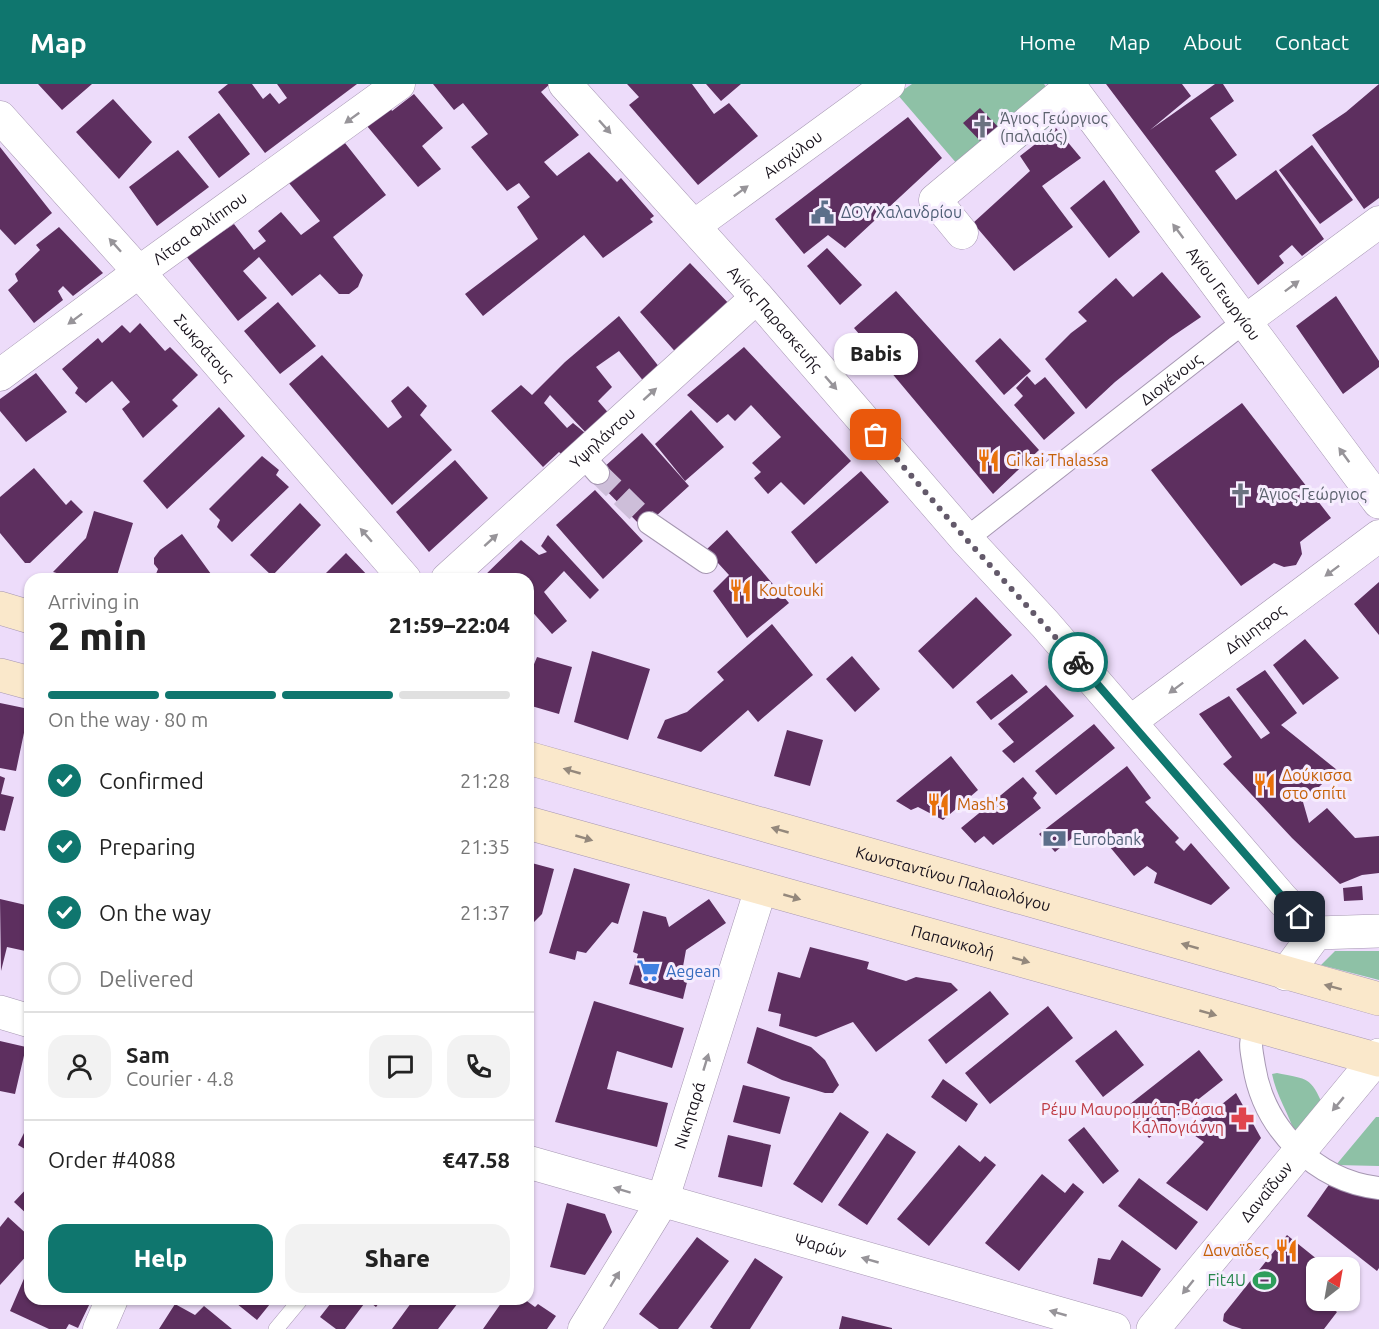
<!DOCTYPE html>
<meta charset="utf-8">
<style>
:root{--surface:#fff;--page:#f2f2f2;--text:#222;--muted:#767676;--line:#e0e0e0;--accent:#0f766e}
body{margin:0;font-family:Ubuntu,sans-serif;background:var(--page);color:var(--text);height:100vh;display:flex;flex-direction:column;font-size:22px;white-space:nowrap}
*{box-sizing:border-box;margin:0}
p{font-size:20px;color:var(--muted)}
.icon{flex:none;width:33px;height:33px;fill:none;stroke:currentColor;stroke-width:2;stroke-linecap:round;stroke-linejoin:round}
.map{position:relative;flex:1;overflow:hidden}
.sheet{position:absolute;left:24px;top:489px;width:510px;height:732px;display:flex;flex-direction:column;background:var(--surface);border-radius:18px;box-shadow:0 2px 4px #0004}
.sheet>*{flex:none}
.needle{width:39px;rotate:31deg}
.buttons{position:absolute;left:1306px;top:1173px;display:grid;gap:12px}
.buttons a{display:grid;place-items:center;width:54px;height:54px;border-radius:12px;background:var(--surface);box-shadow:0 2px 4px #0004;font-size:30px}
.pin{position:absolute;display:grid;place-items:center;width:51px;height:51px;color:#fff;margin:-26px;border-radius:12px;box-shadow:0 3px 9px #0006}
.courier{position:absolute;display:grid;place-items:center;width:60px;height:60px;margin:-30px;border:4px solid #0f766e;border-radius:50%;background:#fff;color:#222;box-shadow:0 2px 8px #0007}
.bubble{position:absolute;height:42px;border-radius:18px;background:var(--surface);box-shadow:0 2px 4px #0004;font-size:20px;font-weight:800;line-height:42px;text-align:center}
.headline em{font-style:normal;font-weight:800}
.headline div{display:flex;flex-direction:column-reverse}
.headline{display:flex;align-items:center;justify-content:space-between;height:102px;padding:0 24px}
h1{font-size:39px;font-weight:800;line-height:45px}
.bar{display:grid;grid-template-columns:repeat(4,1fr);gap:9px 6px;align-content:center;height:72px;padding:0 24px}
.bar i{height:8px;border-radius:4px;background:var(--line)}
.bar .on{background:var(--accent)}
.bar p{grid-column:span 4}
.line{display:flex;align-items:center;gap:15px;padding:0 24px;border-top:2px solid var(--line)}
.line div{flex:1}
.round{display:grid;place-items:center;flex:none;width:63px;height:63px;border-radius:18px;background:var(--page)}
ol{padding:0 24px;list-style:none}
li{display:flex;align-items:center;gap:18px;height:66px}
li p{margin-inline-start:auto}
li .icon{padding:6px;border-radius:50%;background:var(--accent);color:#fff;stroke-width:4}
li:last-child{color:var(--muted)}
li i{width:33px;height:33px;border:3px solid var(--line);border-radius:50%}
.button{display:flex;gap:12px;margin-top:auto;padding:12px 24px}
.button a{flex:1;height:69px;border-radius:18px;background:var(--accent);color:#fff;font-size:24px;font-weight:800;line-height:69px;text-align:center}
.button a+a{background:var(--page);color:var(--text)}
header{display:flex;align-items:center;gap:36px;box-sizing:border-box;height:84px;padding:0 30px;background:var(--accent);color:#fff}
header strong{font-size:28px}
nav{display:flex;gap:33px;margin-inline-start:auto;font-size:21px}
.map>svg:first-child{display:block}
</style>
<header>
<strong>Map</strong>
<nav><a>Home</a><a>Map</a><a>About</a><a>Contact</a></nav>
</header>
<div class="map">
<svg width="1379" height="1245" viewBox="0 0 1379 1245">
<rect width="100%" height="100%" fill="#eddcfa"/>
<!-- green -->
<path fill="#8ec1a6" d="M912,0H1044L1066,29L976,102L897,10Z
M1335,867H1379V896L1321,881Z
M1277,989C1303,995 1310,991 1321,1017L1295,1050C1289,1030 1276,1011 1272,990Z
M1376,1033H1379V1082L1336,1081Z"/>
<!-- building -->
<path fill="#5d2f5f" d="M38,0H92L62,26Z
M228,0H252L263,15L270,9L279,20L287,14L277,0H357L265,69L218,8Z
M433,0H550L541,8L579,51L544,78L557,92L589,68L617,98L621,94L654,132L650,135L653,138L603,174L584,151L483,232L465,210L538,155L517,123L530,113L519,99L507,107L471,63L488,50L463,19L454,26Z
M627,0H692L714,30L729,19L758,52L698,101L629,21L639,13Z
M706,0H741L721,17Z
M1106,0H1182L1191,12L1150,46L1215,0H1223L1234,17L1210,34L1237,71L1215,87L1236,116L1276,86L1324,155L1302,172L1292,161L1279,172L1284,179L1258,201Z
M1379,0V114L1364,125L1312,51L1346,28Z
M414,10L443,44L422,62L441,85L418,103L367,42L390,23L392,27Z
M113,15L152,58L119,95L76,48Z
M980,24L1002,47L985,62L963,39Z
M219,29L250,70L219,94L188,53Z
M908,33L942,74L845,164L828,151L804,170L775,135Z
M1056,44L1081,74L1042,102L1073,143L1014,187L973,139L1030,87L1020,72Z
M345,59L386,111L333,153L363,191L358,203L349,210H339L320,190L292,212L259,173L243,187L267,214L238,237L186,172L234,140L254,166L266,157L258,147L281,128L301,151L320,137L289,99Z
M1312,61L1353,116L1320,140L1279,86Z
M0,63L52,129L15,161L0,145Z
M178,66L209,103L157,142L129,103Z
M1104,96L1140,148L1109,174L1070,124Z
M59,143L103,189L73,212L63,202L58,207L63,216L34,239L8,206L18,197L15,190L40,166L36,161Z
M827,164L862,201L840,221L807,182Z
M690,179L733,224L680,273L640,228Z
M1162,188L1201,233L1170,254L1115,298L1086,325L1045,275L1071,249L1087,237L1078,228L1116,194L1133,213Z
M896,207L1039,366L993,410L854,244Z
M1336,212L1379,277V283L1343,310L1296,242Z
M278,218L316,262L280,290L244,247Z
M619,232L660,284L645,299L619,267L596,283L612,303L598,317L612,333L590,353L550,311L544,319L567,344L573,339L590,353L567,375L559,368L543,383L491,327L521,301L532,311L565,278Z
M140,239L165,267L170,263L198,291L172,316L178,322L143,354L122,325L130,318L112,297L86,319L75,309L78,304L62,285L98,254L102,259L122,241L130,249Z
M1000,254L1031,287L1004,311L975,277Z
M744,263L851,377L804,421L781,398L768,410L754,394L761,388L752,379L781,353L751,321L735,337L728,330L717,339L687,311Z
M322,271L388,344L402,333L391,317L408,302L427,322L420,331L452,366L392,421L289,300Z
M36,289L67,328L26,358L0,327V315Z
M1027,292L1035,301L1045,293L1075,329L1044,356L1014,321L1023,312L1016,304Z
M1242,319L1331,434L1300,458L1302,470L1296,481L1284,483L1274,479L1241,502L1151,386Z
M219,323L245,352L167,425L143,397Z
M691,326L724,363L685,397L655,360Z
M642,349L689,402L643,444L593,393Z
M262,372L279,386L276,391L289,403L232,458L217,443L220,436L209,425Z
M455,376L488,414L429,468L396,428Z
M34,384L66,421L71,416L83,428L30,479H25L0,449V413Z
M861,387L889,418L816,480L791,448Z
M595,406L643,457L603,495L556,441Z
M300,419L321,441L272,492L250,471Z
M94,427L133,439L116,495H78L53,488L86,454Z
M727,446L789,519L747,554L713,507L729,491L706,466Z
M182,450L211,490L206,495H154L158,485L154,480V474L160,466Z
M548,451L599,506L590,515L564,487L544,508L567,537L552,550L528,523V495H481L521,456L539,471L547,468L541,462Z
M346,469L371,495H320Z
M1379,498V551L1354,520Z
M976,513L1012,551L953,605L918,567Z
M772,540L813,591L758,638L748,626L701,668L657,654L665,636L687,628L724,596L717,588Z
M1305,555L1339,594L1303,621L1273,581Z
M592,567L650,585L628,656L574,638Z
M852,572L880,605L855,628L826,595Z
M537,573L572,583L559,630L528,621V584L532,585Z
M1265,586L1297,629L1281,641L1337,686L1303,718L1309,739L1327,724L1355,754L1379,752V789L1362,791L1340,800L1292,754L1223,680L1232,673L1199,630L1229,612L1261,655L1270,649L1236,605Z
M1012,590L1028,608L991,636L976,618Z
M1046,601L1074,632L1014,679L1002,667L1014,658L998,640Z
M0,619L29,625L16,687L0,684Z
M1094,640L1115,664L1056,711L1035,687Z
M787,646L823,656L810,702L774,692Z
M951,672L978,706L943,736L918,723L911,726L896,717Z
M1127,682L1151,714L1145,718L1179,754L1175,758L1184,767L1191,759L1230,804L1211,821L1154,799L1157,789L1147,782L1134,792L1100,751L1087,761L1077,750L1055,768L1039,750Z
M0,692L5,694L1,710L14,713L5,747L0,746Z
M1023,693L1037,709L1033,714L1041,724L993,761L984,752L975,759L961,744Z
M528,778L554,785L542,830L528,844Z
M574,784L630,800L618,840L612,838L586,869L577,867L575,876L549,869Z
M1362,802L1363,816L1344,817L1343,804Z
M0,815L30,822L27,832L30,833V868L7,863L1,887Z
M709,815L726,839L686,866L682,888L689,890L683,915L629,900L638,870L633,868L643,827L666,833L669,843Z
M810,863L869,878L867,885L906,897L916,893L951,899L958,906L876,968L853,938L816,953L779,942L781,930L768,927L778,888L800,894Z
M990,907L1009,930L946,980L928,956Z
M594,917L684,944L672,984L617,967L607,1005L668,1019L657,1063L555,1038Z
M1048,922L1073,954L990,1020L965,989Z
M757,943L811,963L825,976L839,1001L833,1009H825L782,996L747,979Z
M1116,946L1144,981L1103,1013L1075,977Z
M0,957L26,963L15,1010L0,1007Z
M1199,966L1223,996L1149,1054L1125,1024Z
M943,995L978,1020L966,1038L931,1013Z
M743,1001L790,1013L780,1050L733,1038Z
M1236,1009L1261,1054L1207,1127L1166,1099L1204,1058L1188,1047Z
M840,1028L869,1048L822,1119L793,1100Z
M30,1037V1068L18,1061Z
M1084,1043L1119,1087L1103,1100L1068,1056Z
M887,1049L916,1068L867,1141L838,1121Z
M728,1051L771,1061L762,1103L718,1093Z
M959,1061L980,1078L985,1072L996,1081L929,1162L897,1135Z
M1042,1090L1065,1109L1073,1099L1084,1108L1019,1187L985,1159Z
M1139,1094L1198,1138L1176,1166L1118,1122Z
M1333,1095L1379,1109V1184L1377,1187L1307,1132Z
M30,1101V1133L14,1118Z
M567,1119L605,1130L612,1148L585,1191L550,1183Z
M8,1133L30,1153V1168L0,1201V1143Z
M1287,1151L1328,1184H1317V1216H1328L1326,1220L1337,1228L1324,1245H1242L1230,1241L1223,1237L1224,1230Z
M697,1153L729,1177L678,1245H659L639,1230Z
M1122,1156L1161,1185L1142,1213L1093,1200L1098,1174L1110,1176Z
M755,1174L783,1193L750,1245H713L710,1243Z
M26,1190L30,1192V1215H92L78,1244L69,1240L66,1245H49L10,1227Z
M231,1215H274L257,1236Z
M334,1215H382L376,1223L367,1216L345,1245H336L320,1233Z
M414,1215H461L438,1245H392Z
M504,1215H515L518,1217L519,1215H524L535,1223L538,1220L556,1232L547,1245H483Z
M175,1220L195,1231L204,1222L232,1245H159Z
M842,1232L892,1244V1245H839Z"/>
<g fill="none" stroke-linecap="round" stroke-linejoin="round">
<!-- pedestrian-tunnel -->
<path stroke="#cdbed9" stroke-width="22" stroke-dasharray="22 11" stroke-linecap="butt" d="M598,389L649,439"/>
<defs>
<path id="service" d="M276,1245L301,1215"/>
<g id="pedestrian">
<path d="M583,372L598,389"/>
<path d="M649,439L706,478"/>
<path id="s1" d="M966,455L1245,237"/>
<path d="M1255,942C1249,963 1251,962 1254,982C1264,1045 1316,1097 1379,1104"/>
</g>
<g id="minor">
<path id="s2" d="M0,33L139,188L405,495"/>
<path id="s3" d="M694,142L889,0"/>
<path d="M962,149L935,116L1070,3"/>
<path d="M1245,237L1379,138"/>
<path id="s4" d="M0,291L139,188L399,0"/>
<path id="s5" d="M447,495L757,213"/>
<path id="s6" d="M1130,638L1379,452"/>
<path d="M99,1245L112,1215"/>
<path id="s7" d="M584,1245L662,1118L761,804"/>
</g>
<g id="tertiary">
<path id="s8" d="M565,0L757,213L966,455L1045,540L1283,816L1316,849L1379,847"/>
<path id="s9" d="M1068,0L1379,418"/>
<path d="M1286,890L1316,849"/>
<path d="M0,928L30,937"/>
<path id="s10" d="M528,1078L1114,1245"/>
<path id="s11" d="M1153,1245L1379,971"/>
</g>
<g id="secondary">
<path d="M0,524L30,533"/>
<path d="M0,591L30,599"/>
<path id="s12" d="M528,674L1379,915"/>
<path id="s13" d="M528,739L1379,976"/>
</g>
</defs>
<!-- service casing -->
<use href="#service" stroke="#a697b2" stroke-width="16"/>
<!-- pedestrian casing -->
<use href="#pedestrian" stroke="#a697b2" stroke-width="24"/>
<!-- minor casing -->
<use href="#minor" stroke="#a697b2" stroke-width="33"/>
<!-- tertiary casing -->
<use href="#tertiary" stroke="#a697b2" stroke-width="34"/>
<!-- secondary casing -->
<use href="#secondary" stroke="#a697b2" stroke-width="34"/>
<!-- service -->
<use href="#service" stroke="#fff" stroke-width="15"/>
<!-- pedestrian -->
<use href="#pedestrian" stroke="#fff" stroke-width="22"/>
<!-- minor -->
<use href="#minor" stroke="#fff" stroke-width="32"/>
<!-- tertiary -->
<use href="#tertiary" stroke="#fff" stroke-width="33"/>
<!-- secondary -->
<use href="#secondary" stroke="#fae8cb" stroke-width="33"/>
</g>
<!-- one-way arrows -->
<defs><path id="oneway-solid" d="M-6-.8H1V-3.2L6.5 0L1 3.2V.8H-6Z" transform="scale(1.5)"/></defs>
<g fill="#979499">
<use href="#oneway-solid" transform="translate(352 34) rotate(144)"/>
<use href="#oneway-solid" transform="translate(605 43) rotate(48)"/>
<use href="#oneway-solid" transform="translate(741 107) rotate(-36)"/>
<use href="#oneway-solid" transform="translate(1178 147) rotate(-127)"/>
<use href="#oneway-solid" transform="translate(115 161) rotate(-132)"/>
<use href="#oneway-solid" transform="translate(1292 202) rotate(-37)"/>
<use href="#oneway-solid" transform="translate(75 235) rotate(143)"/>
<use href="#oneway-solid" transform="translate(831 299) rotate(49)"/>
<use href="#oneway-solid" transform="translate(650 310) rotate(-42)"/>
<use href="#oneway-solid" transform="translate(1344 371) rotate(-126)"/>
<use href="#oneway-solid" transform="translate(366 451) rotate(-131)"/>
<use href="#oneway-solid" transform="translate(491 456) rotate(-42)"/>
<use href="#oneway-solid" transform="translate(1332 487) rotate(143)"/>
<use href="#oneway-solid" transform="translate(1176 604) rotate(143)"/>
<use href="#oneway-solid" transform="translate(706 978) rotate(-73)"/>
<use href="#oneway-solid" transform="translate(1338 1020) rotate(130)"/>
<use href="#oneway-solid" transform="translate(622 1106) rotate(-163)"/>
<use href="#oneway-solid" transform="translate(870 1176) rotate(-164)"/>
<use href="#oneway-solid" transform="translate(615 1195) rotate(-59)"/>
<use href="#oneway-solid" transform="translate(1188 1203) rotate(129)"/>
<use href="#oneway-solid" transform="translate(1058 1229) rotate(-164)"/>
</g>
<g fill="#94887c">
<use href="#oneway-solid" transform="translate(572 687) rotate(-164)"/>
<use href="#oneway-solid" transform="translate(780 746) rotate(-164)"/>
<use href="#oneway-solid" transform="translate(584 754) rotate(16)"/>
<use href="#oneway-solid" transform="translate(792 813) rotate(16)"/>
<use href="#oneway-solid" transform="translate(1190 862) rotate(-164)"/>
<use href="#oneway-solid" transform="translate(1021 876) rotate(16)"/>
<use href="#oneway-solid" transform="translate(1333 903) rotate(-165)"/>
<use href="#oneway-solid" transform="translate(1208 929) rotate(16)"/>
</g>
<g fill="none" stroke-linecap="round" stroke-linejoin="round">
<!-- done -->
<path stroke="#63596a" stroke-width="6" stroke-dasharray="0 10.8" d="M876,351L966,455L1078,578"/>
<!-- route -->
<path stroke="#0f766e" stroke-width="8" d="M1078,578L1300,833"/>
</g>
<!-- icons -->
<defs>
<symbol id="church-bare" viewBox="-9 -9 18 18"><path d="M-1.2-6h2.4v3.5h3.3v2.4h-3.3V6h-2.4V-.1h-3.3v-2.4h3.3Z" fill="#6b7280" stroke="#f6edfe" stroke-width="2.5" paint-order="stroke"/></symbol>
<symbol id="civic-bare" viewBox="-9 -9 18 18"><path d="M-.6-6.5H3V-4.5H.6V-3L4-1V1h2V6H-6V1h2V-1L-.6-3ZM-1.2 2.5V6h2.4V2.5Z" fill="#5c6f8a" stroke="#f6edfe" stroke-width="2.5" paint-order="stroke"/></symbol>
<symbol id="restaurant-bare" viewBox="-9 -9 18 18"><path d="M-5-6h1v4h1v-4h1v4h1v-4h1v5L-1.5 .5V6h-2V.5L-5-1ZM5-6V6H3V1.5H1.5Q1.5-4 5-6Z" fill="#e8710a" stroke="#f6edfe" stroke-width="2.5" paint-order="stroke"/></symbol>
<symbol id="bank-bare" viewBox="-9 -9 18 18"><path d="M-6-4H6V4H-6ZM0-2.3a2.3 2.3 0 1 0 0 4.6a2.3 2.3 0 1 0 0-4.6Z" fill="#5c6f8a" stroke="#f6edfe" stroke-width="2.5" paint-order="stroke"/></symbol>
<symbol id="supermarket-bare" viewBox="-9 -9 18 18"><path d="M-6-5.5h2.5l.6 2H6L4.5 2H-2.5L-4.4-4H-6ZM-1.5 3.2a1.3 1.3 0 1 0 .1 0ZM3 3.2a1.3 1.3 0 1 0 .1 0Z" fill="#3f7fe0" stroke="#f6edfe" stroke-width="2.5" paint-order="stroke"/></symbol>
<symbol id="pharmacy-bare" viewBox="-9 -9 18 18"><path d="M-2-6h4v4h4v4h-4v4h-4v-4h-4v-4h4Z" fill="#e0444e" stroke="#f6edfe" stroke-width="2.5" paint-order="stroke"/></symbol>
<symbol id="stadium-bare" viewBox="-9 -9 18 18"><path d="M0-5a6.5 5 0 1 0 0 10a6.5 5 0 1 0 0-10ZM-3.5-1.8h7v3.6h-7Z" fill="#2e9e5b" stroke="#f6edfe" stroke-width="2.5" paint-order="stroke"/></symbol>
</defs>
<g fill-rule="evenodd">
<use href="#church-bare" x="966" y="26" width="33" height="33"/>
<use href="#civic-bare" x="806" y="112" width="33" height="33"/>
<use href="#restaurant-bare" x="972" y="360" width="33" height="33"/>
<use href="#church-bare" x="1224" y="394" width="33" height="33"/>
<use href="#restaurant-bare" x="724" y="490" width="33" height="33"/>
<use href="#restaurant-bare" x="1248" y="684" width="33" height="33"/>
<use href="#restaurant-bare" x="922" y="704" width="33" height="33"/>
<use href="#bank-bare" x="1038" y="738" width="33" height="33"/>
<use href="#supermarket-bare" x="632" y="870" width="33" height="33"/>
<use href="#pharmacy-bare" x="1226" y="1018" width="33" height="33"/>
<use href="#restaurant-bare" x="1270" y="1150" width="33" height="33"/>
<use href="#stadium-bare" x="1248" y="1180" width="33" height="33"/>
</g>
<g text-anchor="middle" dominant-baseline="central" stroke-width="6" stroke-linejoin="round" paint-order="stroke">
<!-- worship labels -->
<g font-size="16" fill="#5b616d" stroke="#f6edfe" text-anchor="start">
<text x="1000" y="34">Άγιος Γεώργιος<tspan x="1000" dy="18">(παλαιός)</tspan></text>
<text x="1259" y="410">Άγιος Γεώργιος</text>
</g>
<!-- street labels -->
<g font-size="16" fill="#18121c" stroke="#f6edfe">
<text stroke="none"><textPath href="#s3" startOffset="122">Αισχύλου</textPath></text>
<text stroke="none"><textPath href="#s4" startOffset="248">Λίτσα Φιλίππου</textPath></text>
<text stroke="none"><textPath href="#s9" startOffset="261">Αγίου Γεωργίου</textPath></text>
<text stroke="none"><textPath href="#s8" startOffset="315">Αγίας Παρασκευής</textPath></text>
<text stroke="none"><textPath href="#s2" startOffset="308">Σωκράτους</textPath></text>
<text stroke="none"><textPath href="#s1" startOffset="260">Διογένους</textPath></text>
<text stroke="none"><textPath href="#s5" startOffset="210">Υψηλάντου</textPath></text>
<text stroke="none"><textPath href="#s6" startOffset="156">Δήμητρος</textPath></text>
<text stroke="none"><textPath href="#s12" startOffset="442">Κωνσταντίνου Παλαιολόγου</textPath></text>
<text stroke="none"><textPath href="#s13" startOffset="441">Παπανικολή</textPath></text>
<text stroke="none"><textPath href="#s7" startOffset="240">Νικηταρά</textPath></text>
<text stroke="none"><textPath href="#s11" startOffset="178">Δαναΐδων</textPath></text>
<text stroke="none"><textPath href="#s10" startOffset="304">Ψαρών</textPath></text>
</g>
<!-- service labels -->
<g font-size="16" fill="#4e5e75" stroke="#f6edfe" text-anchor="start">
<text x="841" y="128">ΔΟΥ Χαλανδρίου</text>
<text x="1073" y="755">Eurobank</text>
</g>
<!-- food labels -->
<g font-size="16" fill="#c56008" stroke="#f6edfe" text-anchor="start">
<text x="1006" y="376">Gi kai Thalassa</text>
<text x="759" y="506">Koutouki</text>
<text x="1282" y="691">Δούκισσα<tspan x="1282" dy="18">στο σπίτι</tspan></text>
<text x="957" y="720">Mash's</text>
<text x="1269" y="1166" text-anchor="end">Δαναϊδες</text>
</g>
<!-- shop labels -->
<g font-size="16" fill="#366cbe" stroke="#f6edfe" text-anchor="start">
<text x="666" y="887">Aegean</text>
</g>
<!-- health labels -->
<g font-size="16" fill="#be3a42" stroke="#f6edfe" text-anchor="end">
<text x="1224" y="1025">Ρέμυ Μαυρομμάτη-Βάσια<tspan x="1224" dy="18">Καλπογιάννη</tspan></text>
</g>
<!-- leisure labels -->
<g font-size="16" fill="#27864d" stroke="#f6edfe" text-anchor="end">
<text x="1246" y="1196">Fit4U</text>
</g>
</g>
</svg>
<div class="buttons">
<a><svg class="needle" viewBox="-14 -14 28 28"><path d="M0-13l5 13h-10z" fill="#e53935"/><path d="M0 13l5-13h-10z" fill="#767676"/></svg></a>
</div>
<div class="pin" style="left:876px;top:351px;background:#ea580c"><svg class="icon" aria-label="bag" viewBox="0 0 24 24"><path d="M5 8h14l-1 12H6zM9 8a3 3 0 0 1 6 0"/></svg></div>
<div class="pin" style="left:1300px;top:833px;background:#1f2937"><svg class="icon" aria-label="home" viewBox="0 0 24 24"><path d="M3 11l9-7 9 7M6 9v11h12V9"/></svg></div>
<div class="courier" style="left:1078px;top:578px"><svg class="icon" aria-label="bike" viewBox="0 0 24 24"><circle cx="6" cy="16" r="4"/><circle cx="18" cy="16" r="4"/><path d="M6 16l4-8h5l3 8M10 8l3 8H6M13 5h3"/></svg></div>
<div class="bubble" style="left:834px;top:249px;width:84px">Babis</div>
<section class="sheet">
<div class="headline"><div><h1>2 min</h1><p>Arriving in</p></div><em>21:59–22:04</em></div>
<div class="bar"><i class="on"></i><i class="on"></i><i class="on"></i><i></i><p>On the way · 80 m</p></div>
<ol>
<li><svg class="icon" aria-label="check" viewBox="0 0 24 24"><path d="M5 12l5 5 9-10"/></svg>Confirmed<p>21:28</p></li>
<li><svg class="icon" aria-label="check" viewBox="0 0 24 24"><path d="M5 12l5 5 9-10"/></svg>Preparing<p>21:35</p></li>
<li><svg class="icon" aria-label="check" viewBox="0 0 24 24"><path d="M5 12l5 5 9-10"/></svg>On the way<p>21:37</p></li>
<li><i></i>Delivered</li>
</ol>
<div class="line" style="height:108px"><a class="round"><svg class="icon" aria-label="person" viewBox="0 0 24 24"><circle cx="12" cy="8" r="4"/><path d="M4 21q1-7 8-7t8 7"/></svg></a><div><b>Sam</b><p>Courier · 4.8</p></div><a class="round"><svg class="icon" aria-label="chat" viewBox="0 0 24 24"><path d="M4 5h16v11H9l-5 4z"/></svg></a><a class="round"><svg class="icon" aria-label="phone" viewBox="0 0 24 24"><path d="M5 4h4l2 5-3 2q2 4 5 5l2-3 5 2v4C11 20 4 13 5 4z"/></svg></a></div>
<div class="line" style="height:78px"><div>Order #4088</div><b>€47.58</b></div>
<div class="button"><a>Help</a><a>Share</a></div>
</section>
</div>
